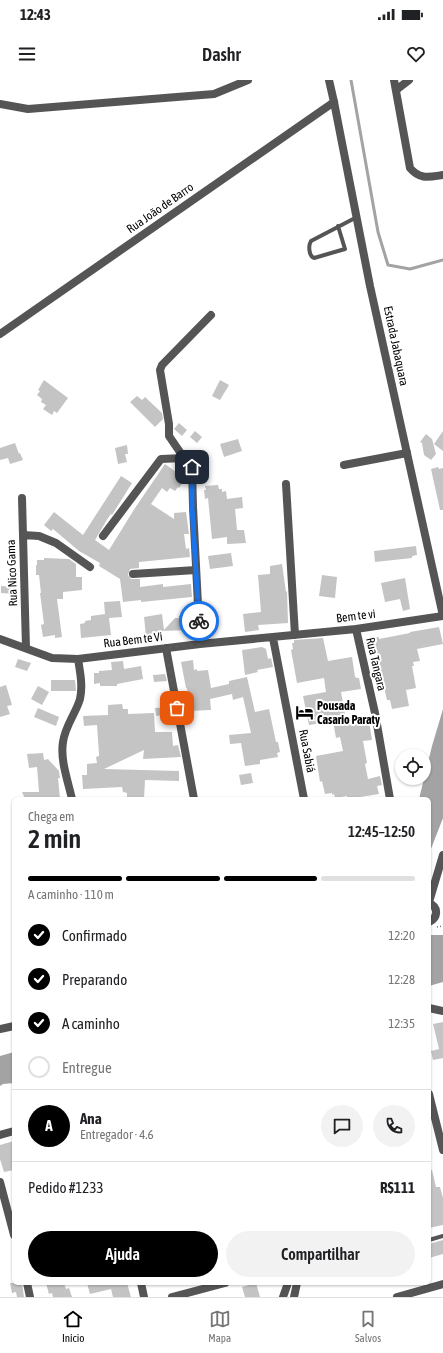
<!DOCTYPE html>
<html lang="pt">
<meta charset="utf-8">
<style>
:root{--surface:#fff;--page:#f2f2f2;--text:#202124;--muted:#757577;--line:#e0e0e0;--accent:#000}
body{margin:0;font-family:"Asap Condensed",sans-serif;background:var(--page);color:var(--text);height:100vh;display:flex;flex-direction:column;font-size:15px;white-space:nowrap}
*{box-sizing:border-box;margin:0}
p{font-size:13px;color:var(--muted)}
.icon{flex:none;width:22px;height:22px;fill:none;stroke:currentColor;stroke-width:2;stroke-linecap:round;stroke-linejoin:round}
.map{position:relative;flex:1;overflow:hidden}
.side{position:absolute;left:12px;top:717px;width:419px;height:488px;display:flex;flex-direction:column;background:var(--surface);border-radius:6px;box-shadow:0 1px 3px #0004}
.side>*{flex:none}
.buttons{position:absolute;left:395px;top:669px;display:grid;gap:8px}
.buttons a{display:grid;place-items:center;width:36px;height:36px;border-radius:50%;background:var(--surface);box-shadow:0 1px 3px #0004;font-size:20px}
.pin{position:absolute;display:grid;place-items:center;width:34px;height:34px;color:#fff;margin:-17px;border-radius:8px;box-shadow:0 2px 6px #0006}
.courier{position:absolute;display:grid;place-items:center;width:40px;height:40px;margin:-20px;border:3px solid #1a73e8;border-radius:50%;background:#fff;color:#222;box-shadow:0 1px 5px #0007}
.headline em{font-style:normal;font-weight:600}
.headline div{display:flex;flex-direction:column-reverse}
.headline{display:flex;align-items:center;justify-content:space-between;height:68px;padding:0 16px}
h1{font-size:26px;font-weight:600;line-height:30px}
.bar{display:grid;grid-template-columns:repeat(4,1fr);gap:6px 4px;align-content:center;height:48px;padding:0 16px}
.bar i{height:5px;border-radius:3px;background:var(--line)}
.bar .current{background:var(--accent)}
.bar p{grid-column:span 4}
.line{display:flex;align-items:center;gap:10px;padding:0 16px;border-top:1px solid var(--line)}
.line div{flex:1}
.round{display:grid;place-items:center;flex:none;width:42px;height:42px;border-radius:21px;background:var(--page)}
ol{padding:0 16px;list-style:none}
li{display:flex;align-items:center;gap:12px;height:44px}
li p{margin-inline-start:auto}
li .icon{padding:4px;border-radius:50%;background:var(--accent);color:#fff;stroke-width:4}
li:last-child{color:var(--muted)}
li i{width:22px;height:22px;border:2px solid var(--line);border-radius:50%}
.cta{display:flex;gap:8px;margin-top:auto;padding:8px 16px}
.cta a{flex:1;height:46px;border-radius:24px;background:var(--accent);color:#fff;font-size:16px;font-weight:600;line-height:46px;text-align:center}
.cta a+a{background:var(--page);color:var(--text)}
.status{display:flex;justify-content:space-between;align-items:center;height:28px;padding:0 20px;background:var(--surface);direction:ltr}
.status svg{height:11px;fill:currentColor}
header{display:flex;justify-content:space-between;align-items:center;height:52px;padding:0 16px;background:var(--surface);font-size:18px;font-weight:600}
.dock{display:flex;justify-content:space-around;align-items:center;height:56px;border-top:1px solid var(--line);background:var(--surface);font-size:11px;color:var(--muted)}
.dock a{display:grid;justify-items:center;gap:2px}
.dock .current{color:var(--accent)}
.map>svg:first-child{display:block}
</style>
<div class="status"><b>12:43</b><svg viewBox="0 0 49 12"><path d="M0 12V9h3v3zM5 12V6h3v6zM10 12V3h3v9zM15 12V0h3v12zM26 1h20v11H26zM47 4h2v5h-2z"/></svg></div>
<header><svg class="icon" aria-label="menu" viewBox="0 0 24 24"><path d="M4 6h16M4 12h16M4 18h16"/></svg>Dashr<svg class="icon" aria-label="heart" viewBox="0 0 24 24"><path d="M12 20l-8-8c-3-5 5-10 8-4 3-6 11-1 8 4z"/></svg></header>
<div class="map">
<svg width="443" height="1217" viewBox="0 0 443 1217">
<rect width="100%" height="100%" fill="#fff"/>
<!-- water -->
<path fill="#a3a3a3" d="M443,629V738L429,774V719H419L432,666Z
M429,855H443V902L429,906Z
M14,972V1003L3,1004L0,1006V976Z"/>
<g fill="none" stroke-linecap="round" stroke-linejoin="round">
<!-- stream -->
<path stroke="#a3a3a3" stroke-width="3" d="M351,0L378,152L388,185L410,189L443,180"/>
</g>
<!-- building -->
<path fill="#c4c4c4" d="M44,300L68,318L57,333L54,331L52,335L43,329L46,325L41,322L42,319L37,315L40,311L38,310Z
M220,300L229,305L220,320L212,316Z
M137,316L142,320L145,317L162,333L163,339L155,347L130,322Z
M179,343L187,350L182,356L174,349Z
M195,351L202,357L197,363L190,357Z
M443,351V371L434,364Z
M426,354L432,359L436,374L431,380L424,375L422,363L420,362Z
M238,359L242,371L224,377L220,364Z
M15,363L19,374L20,373L23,380L10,384L8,378L0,380V368Z
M127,365L128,374H125L127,382L118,384L115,368Z
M165,384L176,392L178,389L185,394L181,400L184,401L179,408L178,407L175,411L170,408L167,412L162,408L151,424L174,439V433L186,432L189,454H184L186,469L189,468L190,477L139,482V488L130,489L128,495L131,499H140V507L163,504V507L191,504L192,517L141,522V520L123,522L120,499L99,486L100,483L79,471L53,449L51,451L44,445L54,432L83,455L121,396L132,403L112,435L111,434L108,438L95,460L109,470L135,428Z
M438,387L439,389L443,388V430H440L431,389Z
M218,405L219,409H222V412L226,411L227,419L242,417L243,428L235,429L237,450H244L246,463L227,464V457L212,459L208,418L205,419L204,410H206L205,406Z
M416,466L417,475L412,476V478L375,482L374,471Z
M231,473L233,486L210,489L208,476Z
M44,478L69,479L76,484V497H82V510L63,512V519H57L62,557L55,558V555L43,557L41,545L44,544L40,513H41L39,495H36V485H37V480H44Z
M282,484L286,512L287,511L288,543L258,545L259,550L245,552L243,534L261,532L258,495L270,494V486Z
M322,495L337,497L335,518L319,516Z
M405,498L410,529L403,531L400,519L385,522L381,503Z
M1,506L15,507V514L1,513Z
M120,521L122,537L109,538L111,555L81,558L80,544L85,543V541L91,540V536L105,534L104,522Z
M162,534L164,550L175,538H179V536L188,535L189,541H191L192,550L160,551L154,553L155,555L146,556L144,537Z
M439,547L443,564L417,569L420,581L413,582L414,586H412L416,608L406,610L409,626L392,629L390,620H387L383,603H381L376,570L375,565L373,566L372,558L379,557V559L410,553V552Z
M323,558L328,581L352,577L355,597L357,598H359L361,609L341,612L346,640L348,643L367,640V642L369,641L372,660L363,661L367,683L365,684L368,699L380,696L382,705L377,706L379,714L360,717V719H347V716L335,718L334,714L332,715V713L325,714L322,701L320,702L316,676L343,671L340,657L336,658L333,641L309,645L303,616L326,612L324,598L297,603L291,570L293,569L292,563H294V560Z
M262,567L266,569L268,579L271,578L273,587L257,590L258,592L245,595L242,570Z
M18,579L31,583L27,591L15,587Z
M193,580L194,590L197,589V591L208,590L211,608L229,604V601L247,597L255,632L269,629L276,662H278L280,672L277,673L278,677L260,680V684L245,686L241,663L230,664L229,655L251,653L243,617L233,620L232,614L210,619L211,630L189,631L187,608H186L181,582Z
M123,581L124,589L141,586L143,599L117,604V606H100V603L94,604V593H99V591L112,590L111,582Z
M165,594L167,601L154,602L153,595Z
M51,600H75L76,611H51Z
M6,605L12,625L7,626L10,634L0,637V607Z
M38,606L49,612L42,625L31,619Z
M122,624L123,629H128V634L154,633L155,652H172L173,666L178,665L181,677L143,679L144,670L104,689L179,691V701L145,700L144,719H127V713L123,712L122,707L83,709L82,695H87V684L97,683L96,677L99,676V674L97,645L84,646L83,636L108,635V625Z
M171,627L173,634L156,636L155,628Z
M38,628L59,637L56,646L34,637Z
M43,673L44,680L48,679L59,691L60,698H58L60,719H25L22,712H39L37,687L29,688L27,674Z
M251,693L253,703L241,705L239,695Z
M443,942V978L433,980L431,971L439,969L433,944Z
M14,1061V1090L4,1092L0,1079V1065Z
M429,1090H432L436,1107H440L443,1118V1145L429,1148Z
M443,1160V1174L429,1178V1164Z
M10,1203H22L24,1217H17L16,1212L12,1213Z
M46,1203H64L66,1209L69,1208L72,1217H53L52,1213L49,1214Z
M87,1203H127L131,1217H113L111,1209L90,1214Z
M256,1203L260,1217H245L242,1207Z"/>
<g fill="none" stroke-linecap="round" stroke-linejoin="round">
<!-- path -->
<path stroke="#777" stroke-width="1.5" stroke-dasharray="1 2" stroke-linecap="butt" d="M437,847L443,846"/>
<!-- service -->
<path stroke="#555" stroke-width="4" d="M338,146L345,169L314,178C309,176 308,166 311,161L357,137
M429,1160L443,1156"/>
<!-- minor -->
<path stroke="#555" stroke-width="8" d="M394,0L410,88C420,100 429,97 443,95
M396,10L409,0
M0,24L28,29L214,14L248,0
M0,254L334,22
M184,378L169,356V344L160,290L162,285L211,235
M344,385L407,373
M286,404L295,555
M22,418L26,568
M23,455L39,456L56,463L90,487
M103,456L161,379L184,378L192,387L193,427L200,564
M133,494L196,490
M356,549L375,633L390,719
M273,558L304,719
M0,559L52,578L78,579L200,564L356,549L443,536
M166,568L194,719
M72,719C68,701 60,680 63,662C65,646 76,633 80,619C83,605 80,592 78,579
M429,928L443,931
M429,1014L443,1070
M0,1055L14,1051
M0,1102L14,1155
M27,1203L30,1217
M141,1203L144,1217
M172,1217L225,1203"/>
<!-- tertiary -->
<path stroke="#555" stroke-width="8" d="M329,0L334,22L370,206L443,536
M429,822L443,775
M429,823C439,827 438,838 429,842
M0,949L14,946
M283,1217L288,1203
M294,1217L297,1203
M397,1217L443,1204"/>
</g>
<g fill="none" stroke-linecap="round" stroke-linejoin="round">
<!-- done -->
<path stroke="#595959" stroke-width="4" stroke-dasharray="0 7.2" d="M177,628L166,568L200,564L199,541"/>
<!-- route -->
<path stroke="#1a73e8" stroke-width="5" d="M192,387V427L199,541"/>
</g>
<!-- icons -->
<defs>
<symbol id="hotel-bare" viewBox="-9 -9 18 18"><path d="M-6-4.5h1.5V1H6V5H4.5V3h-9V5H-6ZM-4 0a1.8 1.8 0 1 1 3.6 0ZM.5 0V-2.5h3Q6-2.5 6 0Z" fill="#000" stroke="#fff" stroke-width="2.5" paint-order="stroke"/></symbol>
</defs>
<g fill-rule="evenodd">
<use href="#hotel-bare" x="292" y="620" width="25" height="25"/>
</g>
<g text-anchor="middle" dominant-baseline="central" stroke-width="4" stroke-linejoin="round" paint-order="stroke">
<!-- street labels -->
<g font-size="12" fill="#000" stroke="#fff">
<text transform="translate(160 128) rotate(-35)">Rua João de Barro</text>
<text transform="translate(396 266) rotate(78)">Estrada Jabaquara</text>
<text transform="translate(12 493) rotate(-92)">Rua Nico Gama</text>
<text transform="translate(356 536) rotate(-7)">Bem te vi</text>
<text transform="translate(133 560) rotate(-7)">Rua Bem te Vi</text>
<text transform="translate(376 584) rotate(77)">Rua Tangara</text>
<text transform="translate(307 671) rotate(79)">Rua Sabiá</text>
</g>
<!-- poi labels -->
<g font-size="12" font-weight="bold" fill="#000" stroke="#fff" text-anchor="start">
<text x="317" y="626">Pousada<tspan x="317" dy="14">Casario Paraty</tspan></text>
</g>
</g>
</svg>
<div class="buttons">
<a><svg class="icon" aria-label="locate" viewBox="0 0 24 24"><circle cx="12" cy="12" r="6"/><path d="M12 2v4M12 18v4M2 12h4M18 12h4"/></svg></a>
</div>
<div class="pin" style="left:177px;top:628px;background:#ea580c"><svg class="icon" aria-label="bag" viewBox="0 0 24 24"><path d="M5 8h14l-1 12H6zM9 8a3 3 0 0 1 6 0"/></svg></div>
<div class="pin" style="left:192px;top:387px;background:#1f2937"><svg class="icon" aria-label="home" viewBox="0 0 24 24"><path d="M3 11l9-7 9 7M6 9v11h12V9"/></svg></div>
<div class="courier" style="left:199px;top:541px"><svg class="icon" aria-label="bike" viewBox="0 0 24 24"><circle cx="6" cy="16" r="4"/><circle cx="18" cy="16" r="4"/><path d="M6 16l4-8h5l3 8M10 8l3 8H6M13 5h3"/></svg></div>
<section class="side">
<div class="headline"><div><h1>2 min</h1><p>Chega em</p></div><em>12:45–12:50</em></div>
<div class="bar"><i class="current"></i><i class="current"></i><i class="current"></i><i></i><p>A caminho · 110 m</p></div>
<ol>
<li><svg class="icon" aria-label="check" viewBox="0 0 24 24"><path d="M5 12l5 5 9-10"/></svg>Confirmado<p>12:20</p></li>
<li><svg class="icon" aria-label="check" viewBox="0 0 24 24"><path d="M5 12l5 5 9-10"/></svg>Preparando<p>12:28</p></li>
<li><svg class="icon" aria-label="check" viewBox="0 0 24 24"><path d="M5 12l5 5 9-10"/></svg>A caminho<p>12:35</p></li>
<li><i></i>Entregue</li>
</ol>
<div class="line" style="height:72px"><b class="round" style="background:var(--accent);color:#fff">A</b><div><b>Ana</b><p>Entregador · 4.6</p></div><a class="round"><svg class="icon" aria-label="chat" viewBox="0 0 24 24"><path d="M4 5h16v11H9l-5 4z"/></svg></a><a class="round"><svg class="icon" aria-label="phone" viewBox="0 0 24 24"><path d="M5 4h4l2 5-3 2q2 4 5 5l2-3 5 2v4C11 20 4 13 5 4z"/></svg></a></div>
<div class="line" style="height:52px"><div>Pedido #1233</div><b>R$111</b></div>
<div class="cta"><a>Ajuda</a><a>Compartilhar</a></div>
</section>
</div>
<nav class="dock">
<a class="current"><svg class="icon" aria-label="home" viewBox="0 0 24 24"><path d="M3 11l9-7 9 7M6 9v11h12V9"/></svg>Início</a>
<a><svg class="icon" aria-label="map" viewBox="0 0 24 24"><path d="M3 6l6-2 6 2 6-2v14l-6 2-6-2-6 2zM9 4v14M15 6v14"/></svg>Mapa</a>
<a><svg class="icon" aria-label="saved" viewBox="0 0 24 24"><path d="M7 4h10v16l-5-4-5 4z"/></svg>Salvos</a>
</nav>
